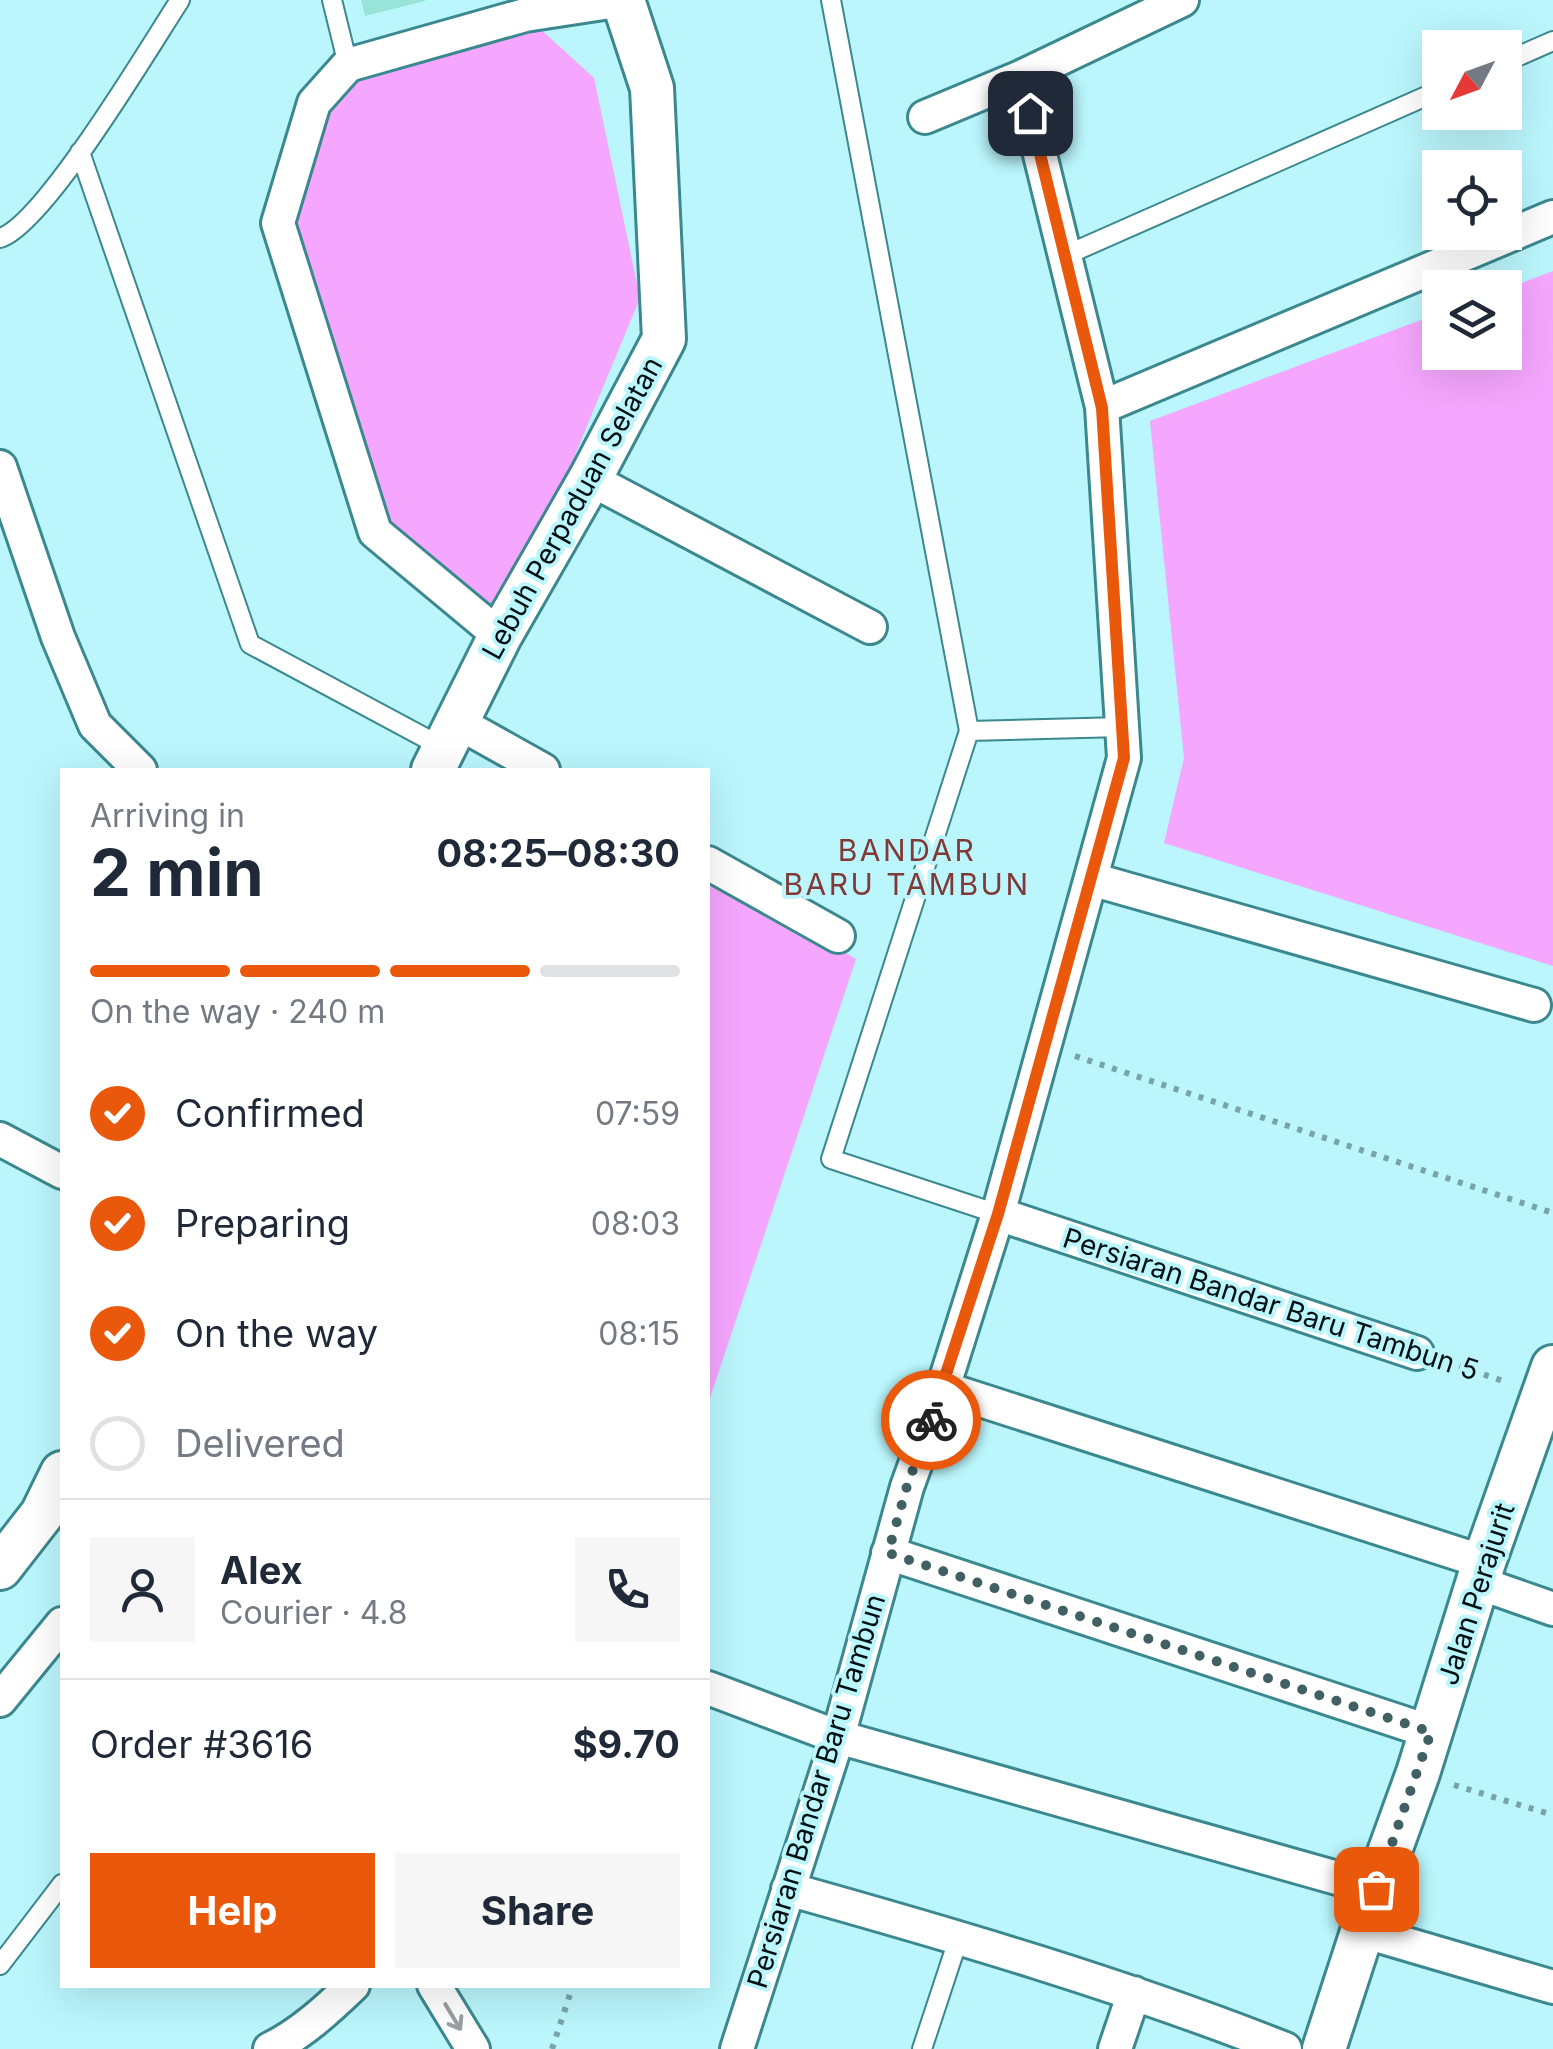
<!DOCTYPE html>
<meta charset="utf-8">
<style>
:root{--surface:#fff;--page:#f6f6f7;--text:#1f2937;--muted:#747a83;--line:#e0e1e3;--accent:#ea580c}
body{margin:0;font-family:Inter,sans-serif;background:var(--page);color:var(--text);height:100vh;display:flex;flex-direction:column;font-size:38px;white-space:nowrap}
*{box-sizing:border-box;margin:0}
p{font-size:32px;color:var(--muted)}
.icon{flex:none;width:55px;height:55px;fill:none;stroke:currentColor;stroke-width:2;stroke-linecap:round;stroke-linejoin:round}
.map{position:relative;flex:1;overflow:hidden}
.sheet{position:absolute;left:60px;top:768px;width:650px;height:1220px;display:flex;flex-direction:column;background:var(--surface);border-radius:0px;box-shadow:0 10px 40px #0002}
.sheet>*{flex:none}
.needle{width:65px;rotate:229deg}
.buttons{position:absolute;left:1422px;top:30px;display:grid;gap:20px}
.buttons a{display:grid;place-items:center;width:100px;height:100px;border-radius:0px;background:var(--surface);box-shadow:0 10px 40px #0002;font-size:50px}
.pin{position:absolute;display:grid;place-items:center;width:85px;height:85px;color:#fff;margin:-42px;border-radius:20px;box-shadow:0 5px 15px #0006}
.courier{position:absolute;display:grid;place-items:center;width:100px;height:100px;margin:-50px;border:8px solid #ea580c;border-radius:50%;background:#fff;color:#222;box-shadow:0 2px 12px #0007}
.summary em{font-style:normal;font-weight:700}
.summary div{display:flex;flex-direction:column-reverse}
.summary{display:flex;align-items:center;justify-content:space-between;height:170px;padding:0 30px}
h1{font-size:65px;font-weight:700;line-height:75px}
.bar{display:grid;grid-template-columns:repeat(4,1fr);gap:15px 10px;align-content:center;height:120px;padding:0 30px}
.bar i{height:12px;border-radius:8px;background:var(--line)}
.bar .selected{background:var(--accent)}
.bar p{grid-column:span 4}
.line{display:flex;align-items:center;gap:25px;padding:0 30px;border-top:2px solid var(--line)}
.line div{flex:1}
.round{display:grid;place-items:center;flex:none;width:105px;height:105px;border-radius:0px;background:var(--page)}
ol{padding:0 30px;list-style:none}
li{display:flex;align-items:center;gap:30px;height:110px}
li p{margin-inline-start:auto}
li .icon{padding:10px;border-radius:50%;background:var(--accent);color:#fff;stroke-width:4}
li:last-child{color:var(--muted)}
li i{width:55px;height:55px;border:5px solid var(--line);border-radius:50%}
.primary-button{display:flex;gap:20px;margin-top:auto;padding:20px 30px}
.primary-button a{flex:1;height:115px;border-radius:0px;background:var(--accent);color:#fff;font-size:40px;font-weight:700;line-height:115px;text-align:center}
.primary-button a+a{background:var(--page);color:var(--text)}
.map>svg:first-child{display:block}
</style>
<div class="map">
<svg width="1553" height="2049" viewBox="0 0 1553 2049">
<rect width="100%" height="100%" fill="#baf6fc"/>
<!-- green -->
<path fill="#f5a6fe" d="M525,15L594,78L640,298L500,636L375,532L278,224L348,65Z
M1553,271V966L1164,843L1184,758L1150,421L1440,313V352H1505V289Z
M708,870L856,959L708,1404Z"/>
<!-- building -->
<path fill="#99e4d8" d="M361,0H425V1L365,16Z"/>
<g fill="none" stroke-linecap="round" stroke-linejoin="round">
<defs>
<path id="service" d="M332,0L348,65
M831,0L969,731L1122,727
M1505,62L1553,41
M80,152L250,644L444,748
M0,238C44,225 150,46 180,0
M1064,256L1440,90
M969,731L831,1159L998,1214
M0,1965L62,1884
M922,2049L959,1937"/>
<path id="minor" d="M925,117L1021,77L1182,0
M1102,407L1553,217
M0,467L58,637L95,725L140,770
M590,479L870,627
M500,636L375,532L278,223L314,103L348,65L525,15L623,0
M459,723L543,770
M708,863L838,936
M1091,879L1534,1005
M0,1139L62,1172
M998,1214L1417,1353
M943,1388L1484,1562
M888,1553L1431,1732
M1479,1583L1553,1609
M708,1688L838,1737L1376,1889
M0,1700L62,1624
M788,1889C956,1936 1123,1985 1285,2049
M1362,1931L1553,1987
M434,1985L473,2049
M270,2049C301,2034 328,2009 353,1985
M737,2049L838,1737L907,1487L943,1388L998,1214L1124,758L1102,407L1021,77
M1115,2049L1134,1993"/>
<path id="tertiary" d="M433,770L500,636L590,479L664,339L652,88L623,0
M0,1568L42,1514L62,1473
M1324,2049L1376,1889L1418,1773L1484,1562L1553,1367"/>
</defs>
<!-- service casing -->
<use href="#service" stroke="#3b888f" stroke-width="22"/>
<!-- minor casing -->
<use href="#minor" stroke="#3b888f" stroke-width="38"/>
<!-- tertiary casing -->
<use href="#tertiary" stroke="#3b888f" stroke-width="48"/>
<!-- path -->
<path stroke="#78a4a9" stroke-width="6" stroke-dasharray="5 8" stroke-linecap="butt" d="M1075,1056L1553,1213
M1447,1362L1506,1382
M1454,1785L1553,1815
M552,2049L573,1985"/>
<!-- service -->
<use href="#service" stroke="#fff" stroke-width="18"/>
<!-- minor -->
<use href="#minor" stroke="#fff" stroke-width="32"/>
<!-- tertiary -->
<use href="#tertiary" stroke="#fff" stroke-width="42"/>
</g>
<!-- one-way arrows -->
<defs><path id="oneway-shaft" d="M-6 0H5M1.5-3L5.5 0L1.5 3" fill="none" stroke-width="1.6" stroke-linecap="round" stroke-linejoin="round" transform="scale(2.5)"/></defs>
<use stroke="#999fa0" href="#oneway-shaft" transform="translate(453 2017) rotate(59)"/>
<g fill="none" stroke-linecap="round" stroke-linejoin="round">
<!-- done -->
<path stroke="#416063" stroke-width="10" stroke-dasharray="0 18" d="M931,1420L907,1486L888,1553L1431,1732L1376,1889"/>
<!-- route -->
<path stroke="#ea580c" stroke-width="12" d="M931,1420L998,1214L1124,758L1102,408L1030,113"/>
</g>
<g text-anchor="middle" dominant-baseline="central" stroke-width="8" stroke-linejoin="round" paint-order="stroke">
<!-- street labels -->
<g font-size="28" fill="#000f11" stroke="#baf6fc">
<text transform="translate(572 508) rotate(-61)">Lebuh Perpaduan Selatan</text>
<text transform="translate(1271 1304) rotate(18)">Persiaran Bandar Baru Tambun 5</text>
<text transform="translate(1476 1594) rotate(-72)">Jalan Perajurit</text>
<text transform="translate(816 1791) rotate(-73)">Persiaran Bandar Baru Tambun</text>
</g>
<!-- neighbourhood labels -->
<g font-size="30" letter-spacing="2.5" fill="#813937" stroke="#baf6fc">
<text x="907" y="850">BANDAR<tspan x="907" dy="34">BARU TAMBUN</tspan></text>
</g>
</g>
</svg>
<div class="buttons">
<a><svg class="needle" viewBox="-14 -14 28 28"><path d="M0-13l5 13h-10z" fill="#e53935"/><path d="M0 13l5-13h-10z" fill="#747a83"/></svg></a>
<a><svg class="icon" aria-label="locate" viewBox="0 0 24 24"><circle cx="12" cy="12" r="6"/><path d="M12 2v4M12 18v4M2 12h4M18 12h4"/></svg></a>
<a><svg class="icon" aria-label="layers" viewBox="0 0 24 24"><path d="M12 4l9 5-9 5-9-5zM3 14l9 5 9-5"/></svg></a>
</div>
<div class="pin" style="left:1376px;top:1889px;background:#ea580c"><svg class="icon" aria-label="bag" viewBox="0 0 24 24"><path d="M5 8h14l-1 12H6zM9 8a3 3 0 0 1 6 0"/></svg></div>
<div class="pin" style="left:1030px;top:113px;background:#1f2937"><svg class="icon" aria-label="home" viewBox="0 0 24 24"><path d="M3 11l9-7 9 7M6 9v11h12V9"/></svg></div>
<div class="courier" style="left:931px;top:1420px"><svg class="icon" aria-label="bike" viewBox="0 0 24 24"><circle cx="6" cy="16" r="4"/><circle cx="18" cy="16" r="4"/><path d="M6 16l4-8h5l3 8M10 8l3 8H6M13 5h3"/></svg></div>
<section class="sheet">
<div class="summary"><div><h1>2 min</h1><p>Arriving in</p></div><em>08:25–08:30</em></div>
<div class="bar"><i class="selected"></i><i class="selected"></i><i class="selected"></i><i></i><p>On the way · 240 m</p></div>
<ol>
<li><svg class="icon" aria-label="check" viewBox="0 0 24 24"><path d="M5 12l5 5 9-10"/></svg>Confirmed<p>07:59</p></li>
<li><svg class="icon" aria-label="check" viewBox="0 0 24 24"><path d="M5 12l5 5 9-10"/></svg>Preparing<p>08:03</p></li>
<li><svg class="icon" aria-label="check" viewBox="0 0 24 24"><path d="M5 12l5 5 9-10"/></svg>On the way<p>08:15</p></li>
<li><i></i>Delivered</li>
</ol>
<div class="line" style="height:180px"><a class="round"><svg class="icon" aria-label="person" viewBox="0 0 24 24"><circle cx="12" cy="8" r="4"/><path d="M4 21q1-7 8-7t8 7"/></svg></a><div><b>Alex</b><p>Courier · 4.8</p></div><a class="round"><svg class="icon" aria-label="phone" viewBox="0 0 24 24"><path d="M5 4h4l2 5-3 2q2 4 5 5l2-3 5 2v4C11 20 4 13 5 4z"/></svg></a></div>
<div class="line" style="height:130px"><div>Order #3616</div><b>$9.70</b></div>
<div class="primary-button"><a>Help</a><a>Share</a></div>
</section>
</div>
